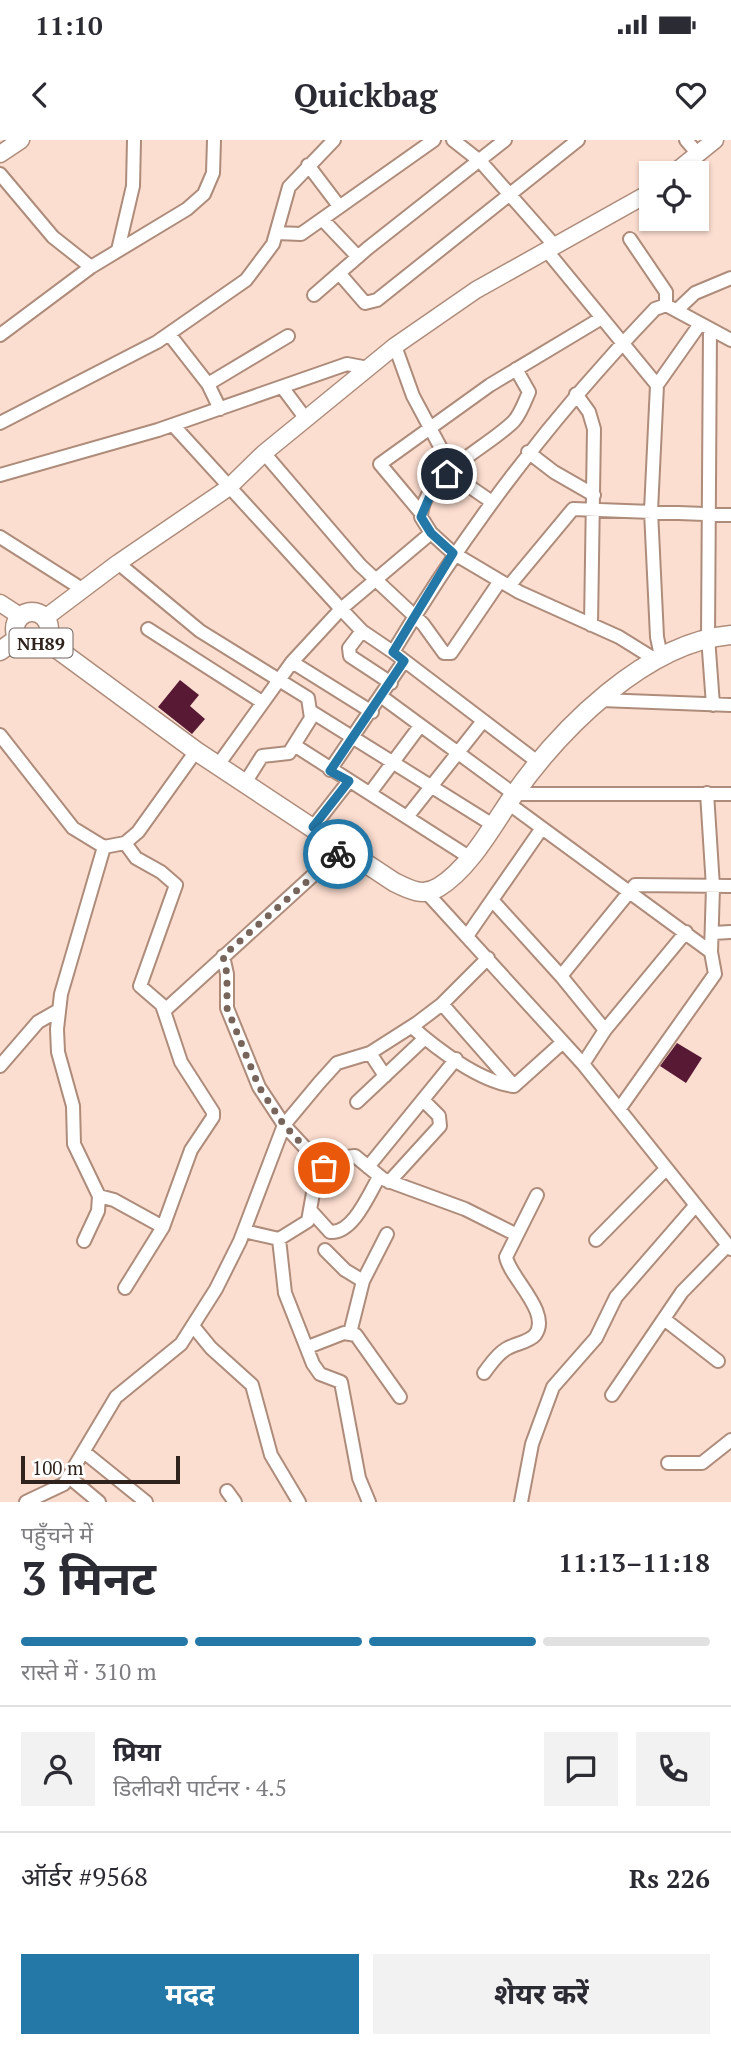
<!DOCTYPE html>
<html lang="hi">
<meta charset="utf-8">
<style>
:root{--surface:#fff;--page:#f2f2f3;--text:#2b2b33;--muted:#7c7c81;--line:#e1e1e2;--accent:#2478a8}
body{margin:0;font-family:"PT Serif","Noto Sans Devanagari",serif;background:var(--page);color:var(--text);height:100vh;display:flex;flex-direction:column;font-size:26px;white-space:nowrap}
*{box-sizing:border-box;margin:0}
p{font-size:23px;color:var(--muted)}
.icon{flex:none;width:38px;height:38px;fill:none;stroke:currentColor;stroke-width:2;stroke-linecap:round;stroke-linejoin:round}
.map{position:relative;height:1362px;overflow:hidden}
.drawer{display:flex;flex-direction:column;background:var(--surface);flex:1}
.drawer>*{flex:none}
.buttons{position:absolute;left:639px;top:21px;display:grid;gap:14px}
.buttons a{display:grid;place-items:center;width:70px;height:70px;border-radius:0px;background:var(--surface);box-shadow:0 2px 5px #0004;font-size:35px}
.scale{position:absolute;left:21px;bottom:18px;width:159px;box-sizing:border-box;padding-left:7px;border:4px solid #30221c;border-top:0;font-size:19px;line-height:24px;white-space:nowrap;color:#30221c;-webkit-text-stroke:5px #fff;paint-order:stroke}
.pin{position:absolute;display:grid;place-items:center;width:60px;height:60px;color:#fff;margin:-30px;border:4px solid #fff;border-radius:50%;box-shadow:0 2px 7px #0007}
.courier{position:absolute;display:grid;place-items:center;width:70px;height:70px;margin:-35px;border:5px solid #2478a8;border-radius:50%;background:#fff;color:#222;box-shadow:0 2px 9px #0007}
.summary em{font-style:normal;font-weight:700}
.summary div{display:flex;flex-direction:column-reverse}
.summary{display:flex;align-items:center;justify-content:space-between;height:119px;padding:0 21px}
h1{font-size:46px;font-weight:700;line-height:52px}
.bar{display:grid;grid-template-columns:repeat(4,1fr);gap:10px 7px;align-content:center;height:84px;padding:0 21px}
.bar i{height:9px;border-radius:5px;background:var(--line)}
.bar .selected{background:var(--accent)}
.bar p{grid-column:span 4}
.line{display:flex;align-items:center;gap:18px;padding:0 21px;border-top:2px solid var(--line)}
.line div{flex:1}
.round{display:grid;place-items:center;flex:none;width:74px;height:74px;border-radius:0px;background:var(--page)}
.action{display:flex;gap:14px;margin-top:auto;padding:14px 21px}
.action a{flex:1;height:80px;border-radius:0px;background:var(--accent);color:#fff;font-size:28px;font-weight:700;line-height:80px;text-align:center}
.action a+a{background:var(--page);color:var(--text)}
.status{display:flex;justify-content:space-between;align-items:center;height:49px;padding:0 35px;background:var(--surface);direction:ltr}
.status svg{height:19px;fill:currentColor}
header{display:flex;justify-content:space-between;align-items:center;height:91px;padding:0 21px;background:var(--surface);font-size:32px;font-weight:700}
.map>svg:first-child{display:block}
</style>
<div class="status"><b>11:10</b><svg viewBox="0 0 49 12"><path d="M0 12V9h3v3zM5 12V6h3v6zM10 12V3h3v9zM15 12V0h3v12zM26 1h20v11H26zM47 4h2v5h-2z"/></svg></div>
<header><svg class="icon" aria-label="back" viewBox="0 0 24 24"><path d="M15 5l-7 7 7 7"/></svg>Quickbag<svg class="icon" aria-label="heart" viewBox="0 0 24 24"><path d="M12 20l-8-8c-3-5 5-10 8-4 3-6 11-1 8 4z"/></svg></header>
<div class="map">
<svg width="731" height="1362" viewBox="0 0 731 1362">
<rect width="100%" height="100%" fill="#fcded0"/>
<!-- building -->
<path fill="#581935" d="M180,540L199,555L190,566L205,579L192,594L158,567Z
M677,903L702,918L686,943L660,926Z"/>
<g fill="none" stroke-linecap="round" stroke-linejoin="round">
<defs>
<path id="street" d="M453,0L481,22L555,106
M686,0L698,14
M308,25L339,66
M0,34L53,97L91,127
M322,79L358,117
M277,93L301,94L434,0
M630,99L666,152V165
M118,110L133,46L134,0
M547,111L657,245
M339,133L365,163L377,160L578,0
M314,155L368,108L505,0
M677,170L695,153L731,138
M710,190L708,497L713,565
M169,194L208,244L220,269
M0,195L91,127L187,69L204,54L213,33L214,0
M395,206L413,256L452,329L460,340L492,362
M516,229L529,252C525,261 521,273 514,281C489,307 422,336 421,377L431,393L453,413L519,452L619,497L656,520
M208,244L288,196
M282,247L306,279
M576,254L589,272L594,289L591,485
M0,283L157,202L246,140L273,104L289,47L334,0
M173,285L341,469L362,491L393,512
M528,312L554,332L594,355
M264,313L360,425L423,484L444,513H451L500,441
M0,335L158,290L347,224L368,228
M421,373L380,324L490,245L600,179
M0,397L82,449
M118,423L200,491L308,558L311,578L289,613L262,616L245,643
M509,446L573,369L731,375
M148,489L262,562
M362,491L349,508L350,516L391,543
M661,516L657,497L651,371L657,245L700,184
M292,522L372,572
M382,557L514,654H731
M601,560L731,565
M312,572L493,685
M0,595L73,688L104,707L125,703L138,692L196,611
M294,605L469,717
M539,623L393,512C467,388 554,274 655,169L666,165L731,200
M218,625L292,522L341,469L431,393
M330,630L404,521
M370,653L420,586
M508,663L711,812
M407,677L483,581
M313,687L349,641
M125,703L136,718L161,732L176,745L140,846L162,865L181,922L213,972V977L191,1010L163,1087L125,1148
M427,753L583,924L731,1109
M492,760L561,836L605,890
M712,793L731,792
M467,796L542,688
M223,816L227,834V868L259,947L284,985L324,1028C337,1031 342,1015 355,1016L383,1039L465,1069L515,1094
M561,836L635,745L731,746
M442,864L514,946
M164,871L343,708
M412,887C437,909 480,942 514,946L563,902
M370,913L385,936
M583,924L605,890L686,792
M0,926L38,882L59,870
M357,962L425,898
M620,968L715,834L711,812L713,747L707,653
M368,1027L456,919
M389,1042L440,986L439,976L423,960
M99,1056L114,1060L163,1087
M312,1072L330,1092C353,1094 369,1054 379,1037
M244,1091L279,1099L308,1081L313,1053L328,1030
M279,1099L285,1153L313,1224L320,1234L341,1242L359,1338L369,1362
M596,1100L665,1030
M84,1101L98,1071L99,1056L74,1004L73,966L58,912L57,889L61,854L104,707
M325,1110L345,1130L363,1141
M664,1179L718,1221
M193,1186L211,1208L252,1245L271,1315L299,1362
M350,1193L363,1141L387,1094
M308,1207L344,1193L356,1195L400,1257
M484,1233C491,1224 496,1215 506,1209C514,1204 529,1202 535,1195C552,1173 510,1138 506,1117L537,1055
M612,1255L682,1152L728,1105
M84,1312L146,1362
M668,1323H702L731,1300
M69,1337L99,1362
M227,1351L235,1362
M26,1362L64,1344L116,1257L181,1204L216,1149L240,1101L284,985L319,943L337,923L370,913L417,883L442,864L488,818
M521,1362L532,1304L553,1247L596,1198L616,1157L695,1066"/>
<path id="secondary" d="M0,14L21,0
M674,33L715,0
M0,463L20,476
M45,478L118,423L228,348L264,313L395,206L476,150L651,52"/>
<path id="primary" d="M15 489a17 17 0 1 1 34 0a17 17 0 1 1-34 0Z
M45,500L196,611L394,742C410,750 423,757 439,747C470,728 493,685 513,656C560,589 646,502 731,495
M0,511L18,498"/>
</defs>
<!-- street casing -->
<use href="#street" stroke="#ae8c7b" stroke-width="16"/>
<!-- secondary casing -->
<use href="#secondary" stroke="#ae8c7b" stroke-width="19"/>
<!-- primary casing -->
<use href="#primary" stroke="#ae8c7b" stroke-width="21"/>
<!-- street -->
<use href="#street" stroke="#fff" stroke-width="12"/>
<!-- secondary -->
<use href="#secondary" stroke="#fff" stroke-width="16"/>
<!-- primary -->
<use href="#primary" stroke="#fff" stroke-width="18"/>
</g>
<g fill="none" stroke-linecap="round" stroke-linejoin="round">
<!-- done -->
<path stroke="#77645b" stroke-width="7" stroke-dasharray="0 12.6" d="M324,1028L284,985L259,947L227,868V834L223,816L338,714"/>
<!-- route -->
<path stroke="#2478a8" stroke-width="9" d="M338,714L344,708L313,687L349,641L330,631L404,521L393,512L453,413L431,393L421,377L432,351L447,334"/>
</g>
<g text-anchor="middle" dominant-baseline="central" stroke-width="7" stroke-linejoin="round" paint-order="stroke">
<!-- shield labels -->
<rect fill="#fff" stroke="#6e6460" stroke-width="2" x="9.5" y="488.5" width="63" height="29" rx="5"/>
<g font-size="18" font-weight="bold" fill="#30221c">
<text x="41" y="503">NH89</text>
</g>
</g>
</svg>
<div class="buttons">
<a><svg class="icon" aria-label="locate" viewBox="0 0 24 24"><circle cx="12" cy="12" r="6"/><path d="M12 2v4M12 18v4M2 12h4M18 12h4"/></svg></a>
</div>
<div class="scale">100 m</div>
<div class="pin" style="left:324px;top:1028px;background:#ea580c"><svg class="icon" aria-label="bag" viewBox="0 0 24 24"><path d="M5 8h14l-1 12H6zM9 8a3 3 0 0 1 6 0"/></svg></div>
<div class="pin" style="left:447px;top:334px;background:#1f2937"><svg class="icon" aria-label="home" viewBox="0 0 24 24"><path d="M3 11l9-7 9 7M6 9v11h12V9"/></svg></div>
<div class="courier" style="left:338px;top:714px"><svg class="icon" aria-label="bike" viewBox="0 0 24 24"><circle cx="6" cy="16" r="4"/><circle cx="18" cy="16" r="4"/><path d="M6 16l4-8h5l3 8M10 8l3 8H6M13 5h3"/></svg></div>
</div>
<section class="drawer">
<div class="summary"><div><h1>3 मिनट</h1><p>पहुँचने में</p></div><em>11:13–11:18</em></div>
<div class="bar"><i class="selected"></i><i class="selected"></i><i class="selected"></i><i></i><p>रास्ते में · 310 m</p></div>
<div class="line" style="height:126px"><a class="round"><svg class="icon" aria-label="person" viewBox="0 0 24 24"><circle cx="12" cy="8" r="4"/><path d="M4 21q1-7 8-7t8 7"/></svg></a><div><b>प्रिया</b><p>डिलीवरी पार्टनर · 4.5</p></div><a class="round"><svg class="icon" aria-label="chat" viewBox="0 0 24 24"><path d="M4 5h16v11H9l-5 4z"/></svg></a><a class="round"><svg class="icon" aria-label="phone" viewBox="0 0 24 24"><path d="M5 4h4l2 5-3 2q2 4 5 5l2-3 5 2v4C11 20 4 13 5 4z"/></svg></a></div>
<div class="line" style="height:91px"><div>ऑर्डर #9568</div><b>Rs 226</b></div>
<div class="action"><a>मदद</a><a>शेयर करें</a></div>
</section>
